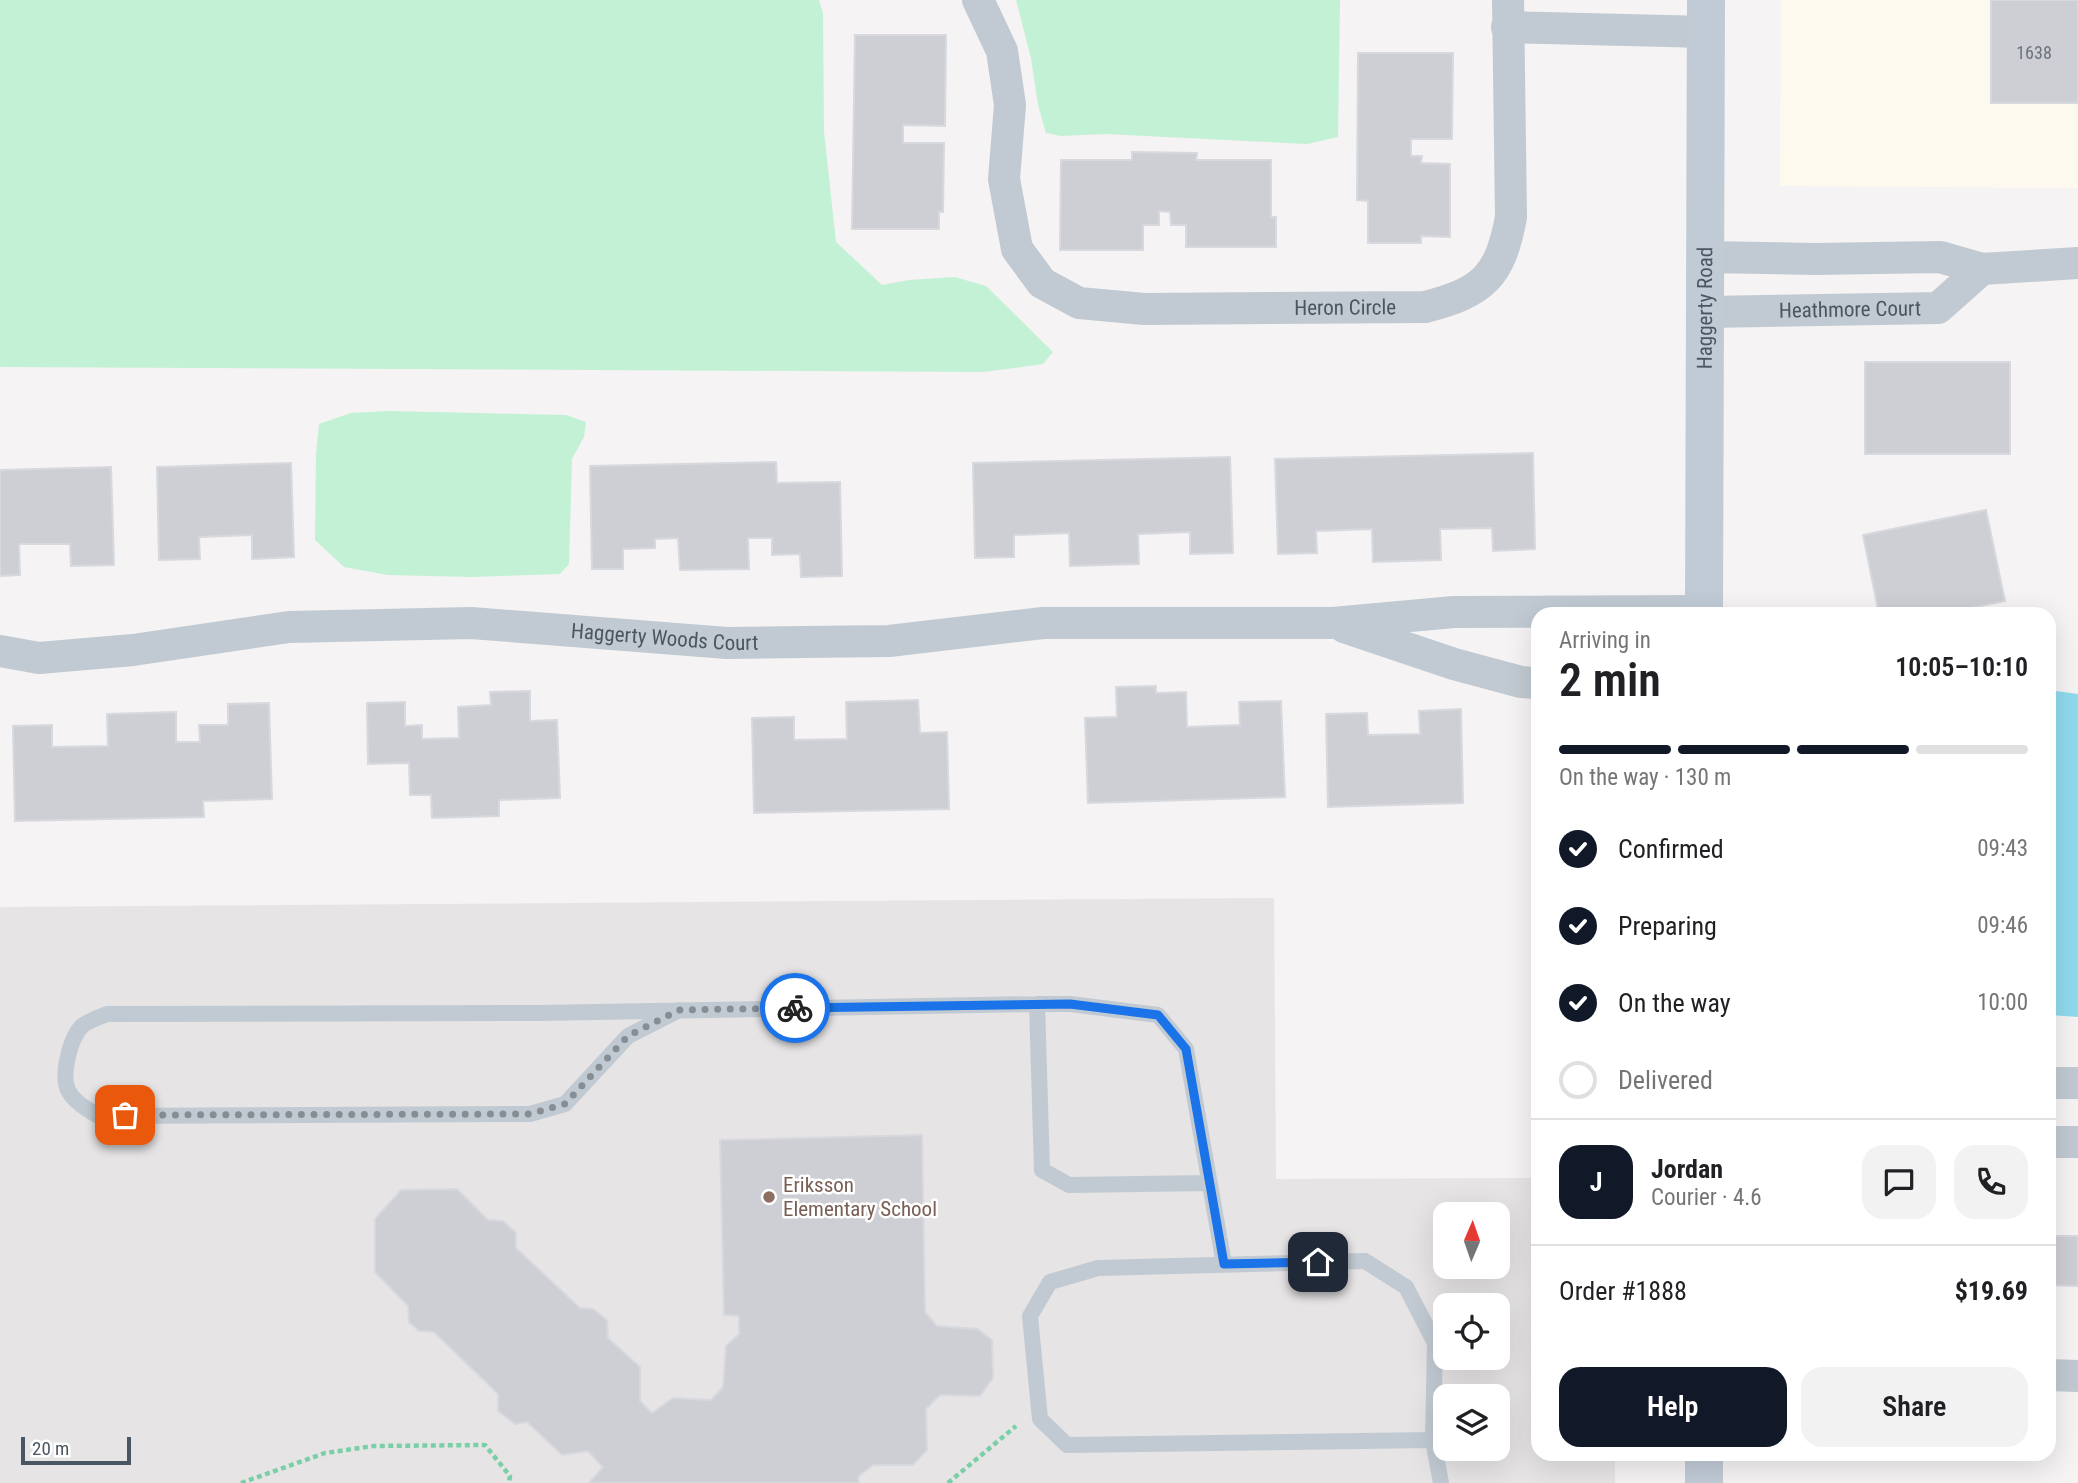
<!DOCTYPE html>
<meta charset="utf-8">
<style>
:root{--surface:#fff;--page:#f2f2f2;--text:#202124;--muted:#757577;--line:#e0e0e0;--accent:#111827}
body{margin:0;font-family:"Roboto Condensed",sans-serif;background:var(--page);color:var(--text);height:100vh;display:flex;flex-direction:column;font-size:26px;white-space:nowrap}
*{box-sizing:border-box;margin:0}
p{font-size:23px;color:var(--muted)}
.icon{flex:none;width:38px;height:38px;fill:none;stroke:currentColor;stroke-width:2;stroke-linecap:round;stroke-linejoin:round}
.map{position:relative;flex:1;overflow:hidden}
.details{position:absolute;left:1531px;top:607px;width:525px;height:854px;display:flex;flex-direction:column;background:var(--surface);border-radius:21px;box-shadow:0 7px 28px #0002}
.details>*{flex:none}
.needle{width:46px;rotate:2deg}
.controls{position:absolute;left:1433px;top:1202px;display:grid;gap:14px}
.controls a{display:grid;place-items:center;width:77px;height:77px;border-radius:14px;background:var(--surface);box-shadow:0 7px 28px #0002;font-size:35px}
.scale{position:absolute;left:21px;bottom:18px;width:110px;box-sizing:border-box;padding-left:7px;border:4px solid #4a5661;border-top:0;font-size:19px;line-height:24px;white-space:nowrap;color:#4a5661;-webkit-text-stroke:5px #fff;paint-order:stroke}
.pin{position:absolute;display:grid;place-items:center;width:60px;height:60px;color:#fff;margin:-30px;border-radius:14px;box-shadow:0 4px 10px #0006}
.courier{position:absolute;display:grid;place-items:center;width:70px;height:70px;margin:-35px;border:5px solid #1a73e8;border-radius:50%;background:#fff;color:#222;box-shadow:0 2px 9px #0007}
.headline em{font-style:normal;font-weight:600}
.headline div{display:flex;flex-direction:column-reverse}
.headline{display:flex;align-items:center;justify-content:space-between;height:119px;padding:0 28px}
h1{font-size:46px;font-weight:600;line-height:52px}
.bar{display:grid;grid-template-columns:repeat(4,1fr);gap:10px 7px;align-content:center;height:84px;padding:0 28px}
.bar i{height:9px;border-radius:5px;background:var(--line)}
.bar .active{background:var(--accent)}
.bar p{grid-column:span 4}
.line{display:flex;align-items:center;gap:18px;padding:0 28px;border-top:2px solid var(--line)}
.line div{flex:1}
.round{display:grid;place-items:center;flex:none;width:74px;height:74px;border-radius:21px;background:var(--page)}
ol{padding:0 28px;list-style:none}
li{display:flex;align-items:center;gap:21px;height:77px}
li p{margin-inline-start:auto}
li .icon{padding:7px;border-radius:50%;background:var(--accent);color:#fff;stroke-width:4}
li:last-child{color:var(--muted)}
li i{width:38px;height:38px;border:4px solid var(--line);border-radius:50%}
.primary-button{display:flex;gap:14px;margin-top:auto;padding:14px 28px}
.primary-button a{flex:1;height:80px;border-radius:21px;background:var(--accent);color:#fff;font-size:28px;font-weight:600;line-height:80px;text-align:center}
.primary-button a+a{background:var(--page);color:var(--text)}
.map>svg:first-child{display:block}
</style>
<div class="map">
<svg width="2078" height="1483" viewBox="0 0 2078 1483">
<rect width="100%" height="100%" fill="#f5f3f3"/>
<!-- commercial -->
<path fill="#fdf9ef" d="M1781,0H2078V188L1780,186Z"/>
<!-- education -->
<path fill="#e6e4e5" fill-rule="evenodd" d="M1274,898L1276,1179L1538,1178V1454H1615V1483H0V907ZM1446,1214H1498V1267H1446ZM1446,1306H1498V1358H1446ZM1446,1396H1498V1449H1446Z"/>
<!-- green -->
<path fill="#c3f1d5" d="M0,0H819L823,13L824,132L836,242L882,285L909,280L955,277L986,286L1053,352L1043,364L984,372L0,367Z
M1016,0H1340L1338,137L1307,144L1105,134L1061,136L1046,133L1038,105L1031,58Z
M389,411L566,415L586,422L584,437L572,459L569,564L560,574L472,577L388,575L344,567L315,540L316,454L319,424L351,413Z"/>
<!-- water -->
<path fill="#90daee" d="M2049,690L2078,694V1017L2049,1015Z"/>
<!-- building -->
<path fill="#cdcfd5" stroke="#d7d9de" stroke-width="2" d="M1991,0H2078V103H1991Z
M855,35H946L945,126L903,125V143H944L943,212H939V229H852Z
M1358,53H1453L1452,139H1411V156H1422L1421,163L1450,164V237L1421,236V243H1368V201L1357,200Z
M1132,152L1197,153L1196,160H1271V217H1276V247H1186V225H1171L1170,212L1159,211V225H1143V250H1060L1061,160H1132Z
M1865,362H2010V454H1865Z
M1533,453L1535,549L1493,551L1492,528L1440,529L1441,560L1373,562L1372,529L1316,531L1317,553L1278,554L1275,459Z
M1230,457L1233,553L1190,554V532L1138,534L1139,564L1070,566L1069,533L1014,535V557L975,558L973,463Z
M776,462L777,483L840,482L842,576L801,577L800,554L772,555V538H748L749,569L680,570L678,538L655,539V548L623,549V569H592L590,466Z
M291,463L294,557L252,559V535L199,537L200,559L159,560L157,467Z
M111,467L114,565L71,566L70,544H19L20,575L0,576V470Z
M1986,510L2005,601L1941,614H1879L1863,535Z
M1156,686V693L1186,692L1187,727L1240,725L1239,702L1281,701L1285,797L1088,803L1085,718L1117,717L1116,687Z
M530,691V721L557,720L560,798L499,800V816L432,818L431,795H410L409,763L368,764L367,703L405,702V726L422,725V739L459,738L458,707L491,705L490,692Z
M918,700L920,733L947,732L949,809L754,813L752,718L794,717V740L847,739L846,702Z
M269,703L272,799L203,801L204,817L15,821L13,726L52,725V747L108,746L107,714L176,712V742H200L199,725H228V704Z
M1461,709L1463,803L1328,807L1326,714L1367,713L1368,735L1420,734L1419,711Z
M922,1135L925,1312L937,1326L978,1329L992,1340L993,1378L980,1396L940,1395L926,1409L927,1450L913,1465H873L858,1477L859,1483H589L603,1467L588,1451L562,1455L527,1422L515,1424L498,1411V1394L434,1332L419,1331L409,1322L408,1306L375,1272V1219L401,1190L457,1189L488,1220L503,1221L516,1233V1248L580,1308L593,1309L607,1320L608,1338L640,1367V1401L652,1413L673,1398L711,1400L723,1387L726,1346L739,1334V1316L724,1315L720,1140Z
M2049,1236H2078V1286L2049,1285Z"/>
<g fill="none" stroke-linecap="round" stroke-linejoin="round">
<!-- path -->
<path stroke="#7ad0a6" stroke-width="4.5" stroke-dasharray="5 3.5" stroke-linecap="butt" d="M241,1483L325,1453L374,1446L485,1445L510,1476L509,1483
M948,1483L1016,1426"/>
<!-- service -->
<path stroke="#c1cad2" stroke-width="16" d="M1037,1004L1042,1170L1069,1185L1209,1183
M679,1010L628,1036L565,1104L530,1114L98,1116C87,1109 74,1102 68,1090C61,1075 70,1038 82,1026C88,1021 100,1017 107,1014L539,1013L1037,1004H1070L1158,1015L1186,1049L1224,1264
M1433,1440L1067,1445L1040,1419L1030,1316L1050,1282L1098,1268L1365,1261L1406,1287L1435,1343L1433,1440L1441,1483"/>
<!-- minor -->
<g stroke="#c1cad2" stroke-width="32">
<path id="s1" d="M978,0L1002,51L1010,105L1004,179L1017,249L1042,283L1079,303L1144,309L1425,307C1483,292 1500,277 1511,217L1508,0"/>
<path d="M1507,27L1707,32"/>
<path d="M1705,257L1816,259L1940,257L1982,269L2078,263"/>
<path id="s2" d="M1705,312L1938,308L1982,269"/>
<path d="M1344,627L1454,664L1521,682L1538,683"/>
<path id="s3" d="M0,651L39,658L133,650L289,627L471,623L727,643L889,641L1043,623H1333L1454,612L1704,611"/>
<path d="M2049,1083H2078"/>
<path d="M2049,1142H2078"/>
<path d="M2049,1375L2078,1376"/>
</g>
<!-- secondary -->
<g stroke="#c1cbd6" stroke-width="38">
<path id="s4" d="M1704,614L1706,0"/>
<path d="M1704,1483V1454"/>
</g>
</g>
<g fill="none" stroke-linecap="round" stroke-linejoin="round">
<!-- done -->
<path stroke="#868d94" stroke-width="7" stroke-dasharray="0 12.6" d="M125,1115L530,1114L565,1104L628,1036L679,1010L795,1008"/>
<!-- route -->
<path stroke="#1a73e8" stroke-width="9" d="M795,1008L1070,1004L1158,1015L1186,1049L1224,1264L1318,1262"/>
</g>
<!-- markers -->
<circle fill="#8d6e63" stroke="#fff" stroke-width="2.5" cx="769" cy="1197" r="7"/>
<g text-anchor="middle" dominant-baseline="central" stroke-width="5" stroke-linejoin="round" paint-order="stroke">
<!-- number labels -->
<g font-size="18" fill="#6b747e">
<text x="2034" y="52">1638</text>
</g>
<!-- street labels -->
<g font-size="21" fill="#4a5661" stroke="#fff">
<text stroke="none"><textPath href="#s1" startOffset="607">Heron Circle</textPath></text>
<text stroke="none"><textPath href="#s4" startOffset="306">Haggerty Road</textPath></text>
<text stroke="none"><textPath href="#s2" startOffset="145">Heathmore Court</textPath></text>
<text stroke="none"><textPath href="#s3" startOffset="668">Haggerty Woods Court</textPath></text>
</g>
<!-- education labels -->
<g font-size="21" fill="#785e54" stroke="#fff" text-anchor="start">
<text x="783" y="1185">Eriksson<tspan x="783" dy="24">Elementary School</tspan></text>
</g>
</g>
</svg>
<div class="controls">
<a><svg class="needle" viewBox="-14 -14 28 28"><path d="M0-13l5 13h-10z" fill="#e53935"/><path d="M0 13l5-13h-10z" fill="#757577"/></svg></a>
<a><svg class="icon" aria-label="locate" viewBox="0 0 24 24"><circle cx="12" cy="12" r="6"/><path d="M12 2v4M12 18v4M2 12h4M18 12h4"/></svg></a>
<a><svg class="icon" aria-label="layers" viewBox="0 0 24 24"><path d="M12 4l9 5-9 5-9-5zM3 14l9 5 9-5"/></svg></a>
</div>
<div class="scale">20 m</div>
<div class="pin" style="left:125px;top:1115px;background:#ea580c"><svg class="icon" aria-label="bag" viewBox="0 0 24 24"><path d="M5 8h14l-1 12H6zM9 8a3 3 0 0 1 6 0"/></svg></div>
<div class="pin" style="left:1318px;top:1262px;background:#1f2937"><svg class="icon" aria-label="home" viewBox="0 0 24 24"><path d="M3 11l9-7 9 7M6 9v11h12V9"/></svg></div>
<div class="courier" style="left:795px;top:1008px"><svg class="icon" aria-label="bike" viewBox="0 0 24 24"><circle cx="6" cy="16" r="4"/><circle cx="18" cy="16" r="4"/><path d="M6 16l4-8h5l3 8M10 8l3 8H6M13 5h3"/></svg></div>
<section class="details">
<div class="headline"><div><h1>2 min</h1><p>Arriving in</p></div><em>10:05–10:10</em></div>
<div class="bar"><i class="active"></i><i class="active"></i><i class="active"></i><i></i><p>On the way · 130 m</p></div>
<ol>
<li><svg class="icon" aria-label="check" viewBox="0 0 24 24"><path d="M5 12l5 5 9-10"/></svg>Confirmed<p>09:43</p></li>
<li><svg class="icon" aria-label="check" viewBox="0 0 24 24"><path d="M5 12l5 5 9-10"/></svg>Preparing<p>09:46</p></li>
<li><svg class="icon" aria-label="check" viewBox="0 0 24 24"><path d="M5 12l5 5 9-10"/></svg>On the way<p>10:00</p></li>
<li><i></i>Delivered</li>
</ol>
<div class="line" style="height:126px"><b class="round" style="background:var(--accent);color:#fff">J</b><div><b>Jordan</b><p>Courier · 4.6</p></div><a class="round"><svg class="icon" aria-label="chat" viewBox="0 0 24 24"><path d="M4 5h16v11H9l-5 4z"/></svg></a><a class="round"><svg class="icon" aria-label="phone" viewBox="0 0 24 24"><path d="M5 4h4l2 5-3 2q2 4 5 5l2-3 5 2v4C11 20 4 13 5 4z"/></svg></a></div>
<div class="line" style="height:91px"><div>Order #1888</div><b>$19.69</b></div>
<div class="primary-button"><a>Help</a><a>Share</a></div>
</section>
</div>
